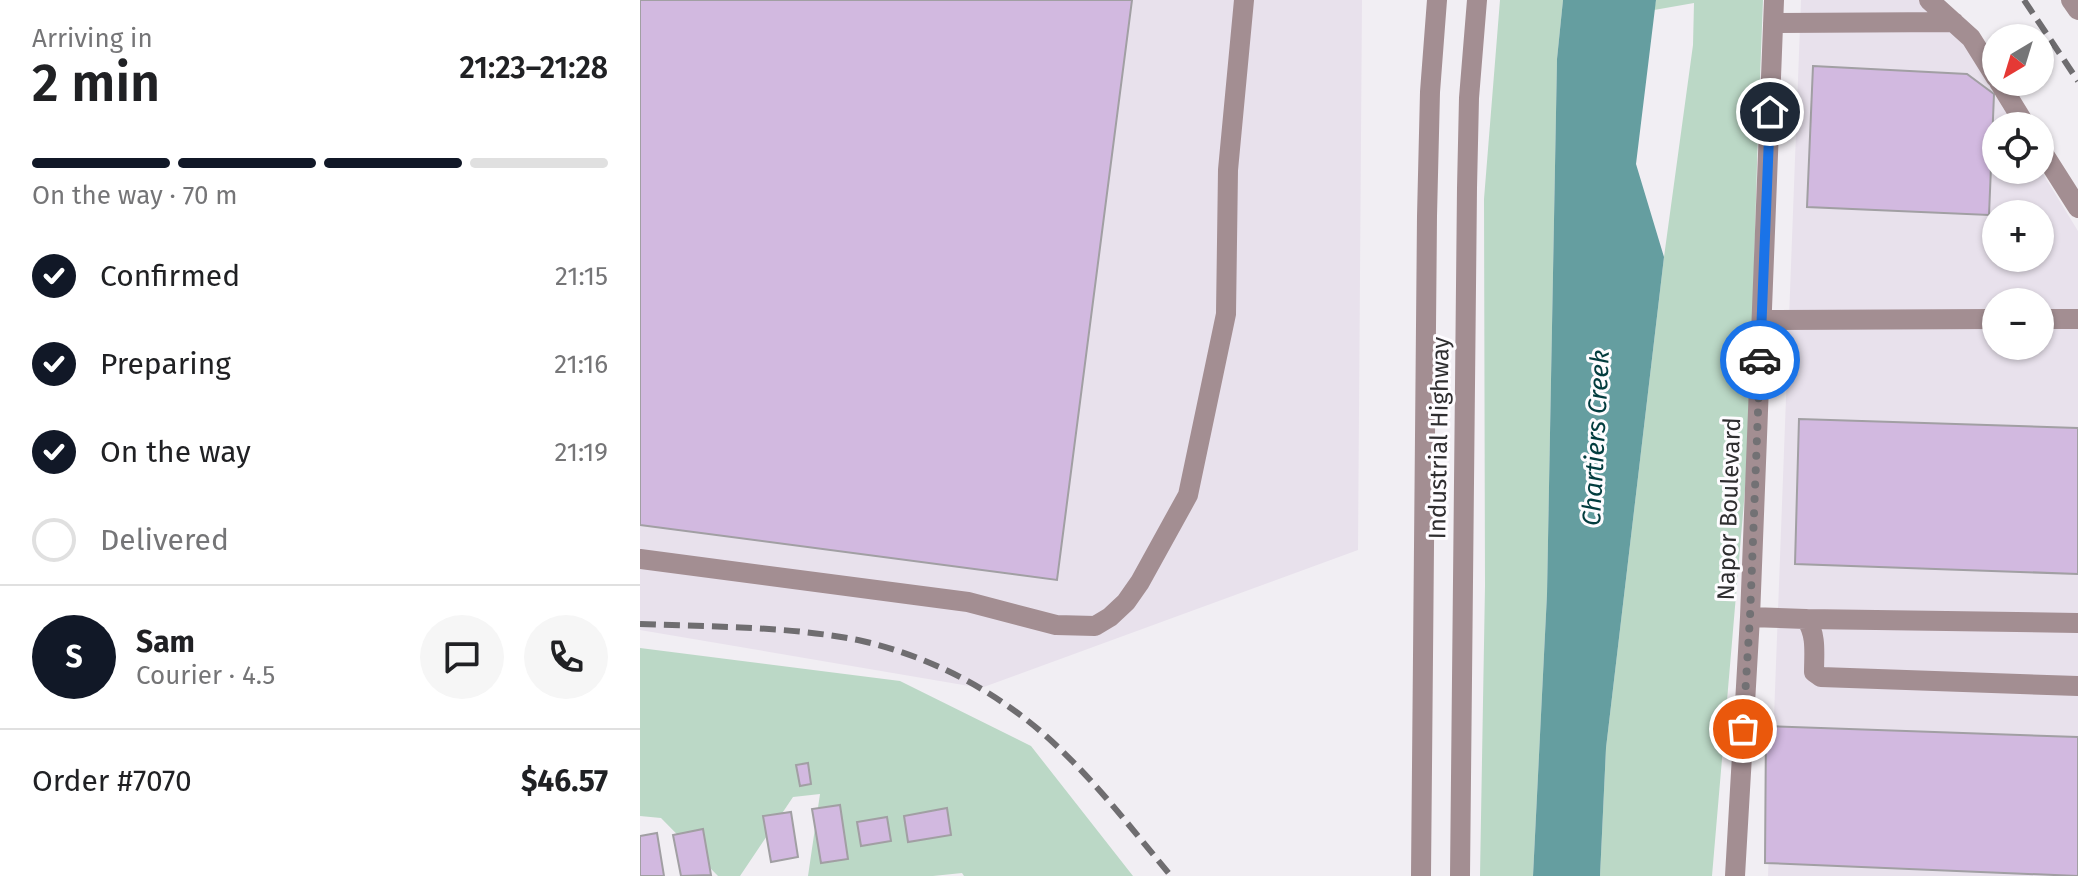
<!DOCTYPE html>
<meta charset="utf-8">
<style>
:root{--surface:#fff;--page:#f6f6f6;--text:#202124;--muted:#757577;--line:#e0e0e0;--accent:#111827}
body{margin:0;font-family:"Fira Sans",sans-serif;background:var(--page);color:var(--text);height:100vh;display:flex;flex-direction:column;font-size:30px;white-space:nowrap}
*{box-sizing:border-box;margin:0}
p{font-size:26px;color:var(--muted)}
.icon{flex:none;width:44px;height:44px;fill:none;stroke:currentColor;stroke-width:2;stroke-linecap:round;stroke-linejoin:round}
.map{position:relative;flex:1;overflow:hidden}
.drawer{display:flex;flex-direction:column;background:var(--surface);width:640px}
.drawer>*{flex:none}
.needle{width:52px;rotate:218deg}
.buttons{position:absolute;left:1342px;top:24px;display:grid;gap:16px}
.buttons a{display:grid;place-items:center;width:72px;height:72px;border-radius:50%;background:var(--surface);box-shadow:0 2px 6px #0004;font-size:40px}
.pin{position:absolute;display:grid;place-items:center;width:68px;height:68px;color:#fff;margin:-34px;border:4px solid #fff;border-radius:50%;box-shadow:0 2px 8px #0007}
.courier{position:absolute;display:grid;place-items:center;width:80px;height:80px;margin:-40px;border:6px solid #1a73e8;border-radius:50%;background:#fff;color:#222;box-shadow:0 2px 10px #0007}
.head em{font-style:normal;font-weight:600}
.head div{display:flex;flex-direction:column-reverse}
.head{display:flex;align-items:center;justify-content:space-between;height:136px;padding:0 32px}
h1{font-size:52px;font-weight:600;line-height:60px}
.bar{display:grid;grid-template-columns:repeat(4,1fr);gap:12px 8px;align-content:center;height:96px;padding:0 32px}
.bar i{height:10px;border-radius:6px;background:var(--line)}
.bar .selected{background:var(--accent)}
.bar p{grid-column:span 4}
.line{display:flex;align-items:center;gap:20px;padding:0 32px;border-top:2px solid var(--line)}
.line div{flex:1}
.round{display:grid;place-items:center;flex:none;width:84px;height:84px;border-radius:42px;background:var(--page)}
ol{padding:0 32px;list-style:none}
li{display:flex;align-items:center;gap:24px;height:88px}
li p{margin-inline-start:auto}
li .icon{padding:8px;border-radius:50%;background:var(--accent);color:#fff;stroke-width:4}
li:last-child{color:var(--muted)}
li i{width:44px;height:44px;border:4px solid var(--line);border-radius:50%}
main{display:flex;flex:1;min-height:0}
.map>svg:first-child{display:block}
</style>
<main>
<section class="drawer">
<div class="head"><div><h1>2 min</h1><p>Arriving in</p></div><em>21:23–21:28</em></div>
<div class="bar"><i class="selected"></i><i class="selected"></i><i class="selected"></i><i></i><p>On the way · 70 m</p></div>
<ol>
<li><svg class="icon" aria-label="check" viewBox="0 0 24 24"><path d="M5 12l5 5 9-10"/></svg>Confirmed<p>21:15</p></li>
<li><svg class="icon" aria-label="check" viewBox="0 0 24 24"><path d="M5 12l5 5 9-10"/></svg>Preparing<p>21:16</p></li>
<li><svg class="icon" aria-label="check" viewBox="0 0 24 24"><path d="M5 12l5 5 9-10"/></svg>On the way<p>21:19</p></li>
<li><i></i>Delivered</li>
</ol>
<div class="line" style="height:144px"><b class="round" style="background:var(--accent);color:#fff">S</b><div><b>Sam</b><p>Courier · 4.5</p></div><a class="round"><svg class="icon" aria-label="chat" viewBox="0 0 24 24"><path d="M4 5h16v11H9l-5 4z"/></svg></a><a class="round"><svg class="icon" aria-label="phone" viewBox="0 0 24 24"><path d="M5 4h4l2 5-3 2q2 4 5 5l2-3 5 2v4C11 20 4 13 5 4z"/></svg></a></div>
<div class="line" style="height:104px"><div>Order #7070</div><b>$46.57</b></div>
</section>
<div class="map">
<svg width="1438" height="876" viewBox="0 0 1438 876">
<rect width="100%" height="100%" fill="#f1eef3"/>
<!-- built -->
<path fill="#e8e1ec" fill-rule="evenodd" d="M0,0H722L718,550L341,688L0,630Z
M1161,0H1297L1374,126H1356V170H1400V169L1438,231V876H1128ZM1356,214H1400V258H1356ZM1356,302H1400V346H1356Z"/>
<!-- green -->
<path fill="#bbd8c6" d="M860,0H923L917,59L907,594L893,876H840L845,586L844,199Z
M1016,0H1123L1118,129L1109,443L1072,876H960L966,748L1024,257L1053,45L1054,3L1014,10Z
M0,648L260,681L391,746L493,876H324L322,873L293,876H168L180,794L153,797L100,876H78L21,818L0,816Z"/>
<!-- water -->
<path fill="#659ea0" d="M923,0H1016L996,164L1024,257L966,748L960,876H893L907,594L917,59Z"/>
<!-- building -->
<path fill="#d2b9e0" stroke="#a19fa3" stroke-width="2" d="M0,0H492L417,580L0,525Z
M1173,66L1327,74L1354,94L1349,215L1167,207Z
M1159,419L1438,428V574L1155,564Z
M1126,726L1438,737V876L1125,863Z
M168,763L171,784L160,786L156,765Z
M200,805L208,859L181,863L172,809Z
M307,808L311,835L268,842L264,816Z
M151,812L158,857L131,862L123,816Z
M247,817L251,841L221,846L217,822Z
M63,829L71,875L41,876L33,835Z
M17,833L24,876H0V836Z"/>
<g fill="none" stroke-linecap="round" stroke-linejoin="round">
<!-- minor -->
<path stroke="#a38e92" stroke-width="20" d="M1289,0L1331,38L1356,78
M1431,0L1438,10
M1133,23L1314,22
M1359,82L1386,126
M1400,148L1438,208
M1400,319H1438
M1122,320L1356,319
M0,559L328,602L416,625L455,626L470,617L486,602L500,582L548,495L586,314L588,170L604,0
M1110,617L1166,619C1177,635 1174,654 1174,672L1181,677L1438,686
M1166,619L1438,623
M781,876L787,216L790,92L797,0
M820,876L827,188L829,98L837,0
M1095,876L1110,617L1134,0"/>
<!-- rail -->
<path stroke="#6f6d70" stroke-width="6" stroke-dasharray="16 8" stroke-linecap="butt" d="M1384,0L1438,81
M0,624C72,627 147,626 218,640C287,655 353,689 406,736C452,777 491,828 531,876"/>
</g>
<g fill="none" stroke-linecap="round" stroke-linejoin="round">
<!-- done -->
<path stroke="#727174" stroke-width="8" stroke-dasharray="0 14.4" d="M1103,729L1110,617L1120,360"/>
<!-- route -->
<path stroke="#1a73e8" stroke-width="10" d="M1120,360L1130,112"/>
</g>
<g text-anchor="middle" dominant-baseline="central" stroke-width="6" stroke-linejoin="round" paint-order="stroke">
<!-- street labels -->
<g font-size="24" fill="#2e2d2f" stroke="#fefcff">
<text transform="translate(799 438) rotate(-89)">Industrial Highway</text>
<text transform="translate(1089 509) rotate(-88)">Napor Boulevard</text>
</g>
<!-- water labels -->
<g font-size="26" font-style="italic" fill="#023c3e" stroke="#fefcff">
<text transform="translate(956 438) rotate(-87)">Chartiers Creek</text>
</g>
</g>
</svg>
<div class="buttons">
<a><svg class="needle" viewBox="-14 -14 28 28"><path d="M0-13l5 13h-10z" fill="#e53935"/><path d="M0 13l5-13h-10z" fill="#757577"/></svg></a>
<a><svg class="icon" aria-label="locate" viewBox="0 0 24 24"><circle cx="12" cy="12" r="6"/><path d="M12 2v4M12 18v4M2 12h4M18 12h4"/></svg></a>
<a>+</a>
<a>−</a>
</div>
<div class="pin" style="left:1103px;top:729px;background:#ea580c"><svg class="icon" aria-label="bag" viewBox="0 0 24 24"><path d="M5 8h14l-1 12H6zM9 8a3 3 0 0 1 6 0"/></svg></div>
<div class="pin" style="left:1130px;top:112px;background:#1f2937"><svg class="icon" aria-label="home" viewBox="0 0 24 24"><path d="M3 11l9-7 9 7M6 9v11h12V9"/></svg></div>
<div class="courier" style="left:1120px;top:360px"><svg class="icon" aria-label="car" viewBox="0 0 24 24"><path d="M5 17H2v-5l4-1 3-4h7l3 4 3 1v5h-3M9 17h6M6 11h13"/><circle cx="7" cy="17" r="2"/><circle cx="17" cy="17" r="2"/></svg></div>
</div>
</main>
